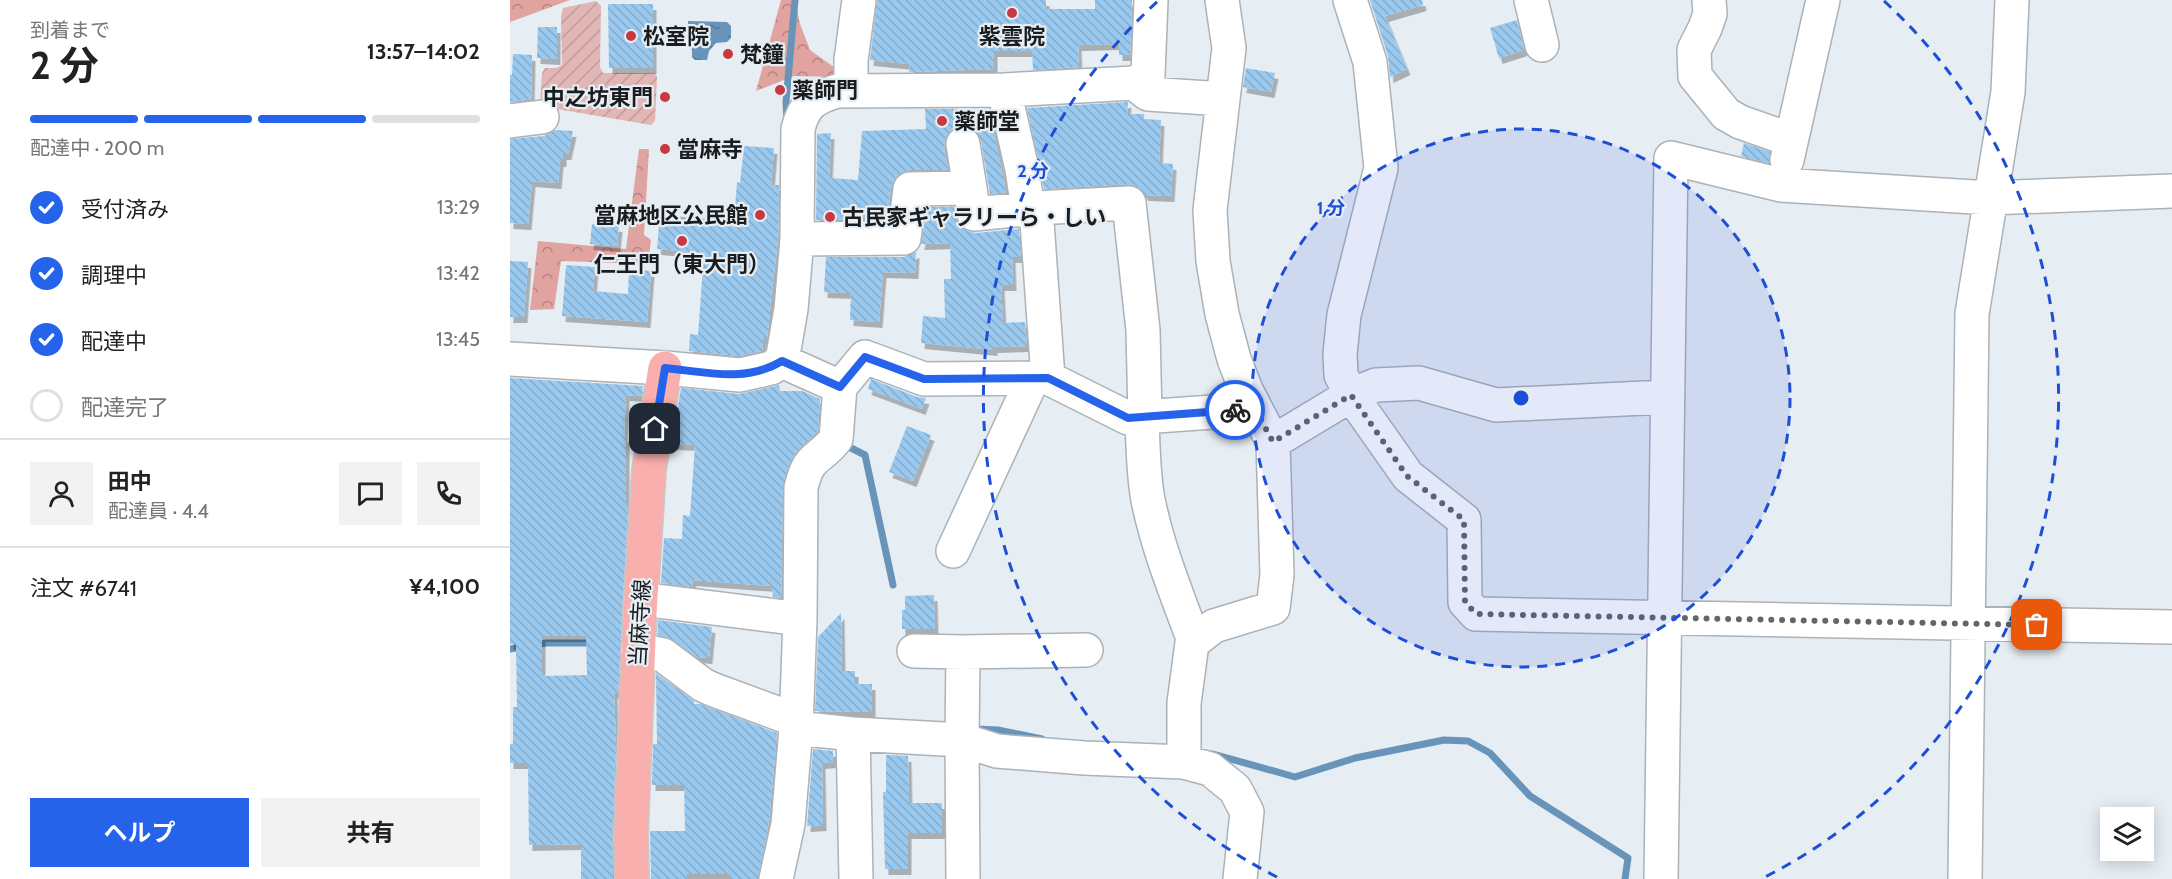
<!DOCTYPE html>
<html lang="ja">
<meta charset="utf-8">
<style>
:root{--surface:#fff;--page:#f2f2f2;--text:#222;--muted:#767676;--line:#e0e0e0;--accent:#2563eb}
body{margin:0;font-family:Cabin,"Noto Sans JP",sans-serif;background:var(--page);color:var(--text);height:100vh;display:flex;flex-direction:column;font-size:22px;white-space:nowrap}
*{box-sizing:border-box;margin:0}
p{font-size:20px;color:var(--muted)}
.icon{flex:none;width:33px;height:33px;fill:none;stroke:currentColor;stroke-width:2;stroke-linecap:round;stroke-linejoin:round}
.map{position:relative;flex:1;overflow:hidden}
.details{display:flex;flex-direction:column;background:var(--surface);width:510px}
.details>*{flex:none}
.controls{position:absolute;left:1590px;top:807px;display:grid;gap:12px}
.controls a{display:grid;place-items:center;width:54px;height:54px;border-radius:0px;background:var(--surface);box-shadow:0 3px 15px #0003;font-size:30px}
.pin{position:absolute;display:grid;place-items:center;width:51px;height:51px;color:#fff;margin:-26px;border-radius:12px;box-shadow:0 3px 9px #0006}
.courier{position:absolute;display:grid;place-items:center;width:60px;height:60px;margin:-30px;border:4px solid #2563eb;border-radius:50%;background:#fff;color:#222;box-shadow:0 2px 8px #0007}
.summary em{font-style:normal;font-weight:700}
.summary div{display:flex;flex-direction:column-reverse}
.summary{display:flex;align-items:center;justify-content:space-between;height:102px;padding:0 30px}
h1{font-size:39px;font-weight:700;line-height:45px}
.bar{display:grid;grid-template-columns:repeat(4,1fr);gap:9px 6px;align-content:center;height:72px;padding:0 30px}
.bar i{height:8px;border-radius:4px;background:var(--line)}
.bar .on{background:var(--accent)}
.bar p{grid-column:span 4}
.line{display:flex;align-items:center;gap:15px;padding:0 30px;border-top:2px solid var(--line)}
.line div{flex:1}
.round{display:grid;place-items:center;flex:none;width:63px;height:63px;border-radius:0px;background:var(--page)}
ol{padding:0 30px;list-style:none}
li{display:flex;align-items:center;gap:18px;height:66px}
li p{margin-inline-start:auto}
li .icon{padding:6px;border-radius:50%;background:var(--accent);color:#fff;stroke-width:4}
li:last-child{color:var(--muted)}
li i{width:33px;height:33px;border:3px solid var(--line);border-radius:50%}
.cta{display:flex;gap:12px;margin-top:auto;padding:12px 30px}
.cta a{flex:1;height:69px;border-radius:0px;background:var(--accent);color:#fff;font-size:24px;font-weight:700;line-height:69px;text-align:center}
.cta a+a{background:var(--page);color:var(--text)}
main{display:flex;flex:1;min-height:0}
.map>svg:first-child{display:block}
</style>
<main>
<section class="details">
<div class="summary"><div><h1>2 分</h1><p>到着まで</p></div><em>13:57–14:02</em></div>
<div class="bar"><i class="on"></i><i class="on"></i><i class="on"></i><i></i><p>配達中 · 200 m</p></div>
<ol>
<li><svg class="icon" aria-label="check" viewBox="0 0 24 24"><path d="M5 12l5 5 9-10"/></svg>受付済み<p>13:29</p></li>
<li><svg class="icon" aria-label="check" viewBox="0 0 24 24"><path d="M5 12l5 5 9-10"/></svg>調理中<p>13:42</p></li>
<li><svg class="icon" aria-label="check" viewBox="0 0 24 24"><path d="M5 12l5 5 9-10"/></svg>配達中<p>13:45</p></li>
<li><i></i>配達完了</li>
</ol>
<div class="line" style="height:108px"><a class="round"><svg class="icon" aria-label="person" viewBox="0 0 24 24"><circle cx="12" cy="8" r="4"/><path d="M4 21q1-7 8-7t8 7"/></svg></a><div><b>田中</b><p>配達員 · 4.4</p></div><a class="round"><svg class="icon" aria-label="chat" viewBox="0 0 24 24"><path d="M4 5h16v11H9l-5 4z"/></svg></a><a class="round"><svg class="icon" aria-label="phone" viewBox="0 0 24 24"><path d="M5 4h4l2 5-3 2q2 4 5 5l2-3 5 2v4C11 20 4 13 5 4z"/></svg></a></div>
<div class="line" style="height:78px"><div>注文 #6741</div><b>¥4,100</b></div>
<div class="cta"><a>ヘルプ</a><a>共有</a></div>
</section>
<div class="map">
<svg width="1662" height="879" viewBox="0 0 1662 879">
<defs>
<pattern id="forest-crowns" width="20" height="18" patternUnits="userSpaceOnUse" patternTransform="scale(1.5)"><rect width="20" height="18" fill="#e0a3a0"/><path d="M2 6a3 3 0 1 1 6 0M12 15a3 3 0 1 1 6 0" fill="none" stroke="#b58482"/></pattern>
<pattern id="garden-furrows" width="10" height="10" patternUnits="userSpaceOnUse" patternTransform="scale(1.5)"><rect width="10" height="10" fill="#e1b6b4"/><path d="M-1 1l2-2M0 10L10 0M9 11l2-2" fill="none" stroke="#c09c9a"/></pattern>
<pattern id="water-ripples" width="26" height="14" patternUnits="userSpaceOnUse" patternTransform="scale(1.5)"><rect width="26" height="14" fill="#6794b8"/><path d="M2 4q2-2 4 0t4 0M15 11q2-2 4 0t4 0" fill="none" stroke="#547895"/></pattern>
<pattern id="building-back-hatch" width="6" height="6" patternUnits="userSpaceOnUse" patternTransform="scale(1.5)"><rect width="6" height="6" fill="#9ac9ef"/><path d="M-1 5l2 2M0 0l6 6M5-1l2 2" fill="none" stroke="#84accc"/></pattern>
<filter id="shadow"><feDropShadow dx="3.5" dy="6" stdDeviation="0" flood-color="#0004"/></filter>
</defs>
<rect width="100%" height="100%" fill="#e6edf3"/>
<!-- forest -->
<path fill="url(#forest-crowns)" d="M0,0H60L0,22Z
M271,0H285L290,24L300,50L328,70L327,77L284,76L246,91Z
M129,149H139L134,235L141,240L138,264L51,261L44,309L20,310L28,241L116,249Z"/>
<!-- garden -->
<path fill="url(#garden-furrows)" d="M86,1L91,6L90,67L93,73H145L147,77L145,121L141,125L35,107L30,104L32,73L35,68H46L52,65L51,17L53,8Z"/>
<!-- water -->
<path fill="url(#water-ripples)" d="M178,21L217,22L221,26V38L217,42L206,43L199,51L197,60H185L182,57C183,44 177,34 178,21Z"/>
<g fill="none" stroke-linecap="round" stroke-linejoin="round">
<!-- stream -->
<path stroke="#6794b8" stroke-width="7" d="M277,120L276,102L285,0
M333,444L355,455L383,585
M0,649L36,643H84
M466,729L488,730L532,739
M703,754L785,777L845,758L934,740L958,741L980,753L1020,796L1118,858L1115,879"/>
</g>
<!-- building -->
<path fill="url(#building-back-hatch)" fill-rule="evenodd" filter="url(#shadow)" d="M367,0H536V9H585V0H622L620,55H609V44L568,45L569,67L523,70L522,51H484V69L399,72L400,64L360,60Z
M860,0H912L913,5L875,16L897,69L880,77L878,56Z
M98,4H143V68H99Z
M1007,20L1014,50L989,58L980,28Z
M28,27H47V59L27,58Z
M3,54L22,55L21,99L0,102V75H2Z
M736,68L765,73L761,92L733,87Z
M618,102L617,114H634V119L651,120L649,163L663,164L661,196L635,195L628,186L618,184L534,189L517,108Z
M415,109H448V118H481L496,192L480,194L471,141L468,133L460,127L451,125L442,129L435,138L434,147L438,170H399L392,172L385,178L381,187L377,219L306,220L307,134L321,133L319,178L348,180L352,131L416,129Z
M45,130L63,131L58,154H53V161H50L48,183L22,181L18,224L0,223V139L34,136Z
M1234,143L1260,152L1259,163L1231,156Z
M234,146L264,148L261,185H269L268,238L257,338H253L252,351L229,356L179,351L180,334L188,335L194,253L147,249L150,215L224,221L227,182L230,183Z
M417,207H444L449,225L457,231L466,233L509,229L511,257H502L503,285H491L493,323L515,322L517,346L484,347V350L411,343L413,316L435,318L434,279H441L440,243L411,244Z
M82,224L109,226L107,246L80,244Z
M406,252L405,273L373,272L369,322L340,320L341,293L314,292L316,257H394Z
M0,261L18,262L14,317H0Z
M56,265L85,267L83,291L118,294L119,269L141,271L137,322L52,316Z
M0,378L133,386L132,396L116,395L114,436H116V502H118L108,692L104,693L106,744L102,833L103,879H71V844L19,845L18,763H0V744H3V707H7L6,644H0ZM32,636H76L77,675L32,676Z
M361,379L407,397L416,398L412,409L358,389Z
M269,385L270,391H292L310,399L308,431L285,453L277,470L273,483L271,598L263,597L262,586L183,580L182,587L151,583L154,538L172,539L173,515L180,516L185,445L162,444L171,388L229,394Z
M397,426L421,435L403,481L379,472Z
M424,595L425,629H392V610H395V596Z
M331,613L332,671H345V684H362V712L305,711L308,637Z
M148,620L202,627L199,658L187,657L164,640L148,635Z
M146,673L184,701V704H190L267,733L259,821L248,879H220V874H177V879H141L140,831H175L174,785H142L143,744H147Z
M303,749L323,751V762L312,763L313,825L297,826Z
M376,755L398,756L399,803H432V833H398V869H375L373,792H376Z"/>
<g fill="none" stroke-linecap="round" stroke-linejoin="round">
<defs>
<path id="minor" d="M712,0L719,48L700,210L703,261L712,314L724,359L736,390L763,442L767,575L763,608L704,626L682,643L674,703V762L700,769L725,789L737,812L730,879
M840,0L860,62L871,168L834,315L830,354L831,375L841,395L898,476L954,520L955,602L966,614L1662,627
M1021,0L1032,45
M1199,0L1200,14L1195,28L1184,50L1185,76L1216,114L1230,122L1281,140
M624,83L638,94L713,99
M494,90L512,169L518,209
M341,91V60L349,0
M0,121L32,117
M453,144L464,214L526,208L538,378
M1277,160L1313,0
M526,208L619,203L633,330L635,417
M287,239L394,238L400,189L460,188
M0,359L155,368L230,375L261,368L272,361L281,309L287,239L288,129C294,104 304,98 327,91L494,90L624,83L638,75L641,0
M330,387L355,357L414,379L538,378L618,418L745,409
M632,417C633,445 633,473 638,500C648,549 667,595 684,641
M763,442L841,395L866,385L909,383L986,405L1156,397
M443,551L523,378
M131,599L290,619
M128,650L153,655L193,685L204,690L286,720
M576,650L453,652L452,740L487,751L574,758L674,762
M404,651L453,652
M286,728L343,734L452,740L453,879
M343,734L346,879
M266,879L278,824L286,728L290,619L291,488C299,453 308,462 326,439L330,387L272,361
M1151,879L1161,158L1271,185L1480,198L1662,191
M1455,879L1462,314L1498,92L1502,0"/>
<path id="major" d="M122,879L121,834L130,613L139,470L155,368"/>
</defs>
<!-- minor casing -->
<use href="#minor" stroke="#abb2b8" stroke-width="36"/>
<!-- major casing -->
<use href="#major" stroke="#c8c9c9" stroke-width="36"/>
<!-- minor -->
<use href="#minor" stroke="#fff" stroke-width="33"/>
<!-- major -->
<use href="#major" stroke="#f8afad" stroke-width="33"/>
</g>
<g fill="none" stroke-linecap="round" stroke-linejoin="round">
<!-- done -->
<path stroke="#616669" stroke-width="6" stroke-dasharray="0 10.8" d="M725,410L745,409L763,442L841,395L897,476L954,520L955,602L966,614L1527,625"/>
<!-- route -->
<path stroke="#2563eb" stroke-width="8" d="M145,429L155,368C196,372 236,383 272,361L330,387L355,357L414,379L538,378L618,418L725,410"/>
</g>
<!-- distance rings -->
<circle cx="1011" cy="398" r="269" fill="#1d4ed8" fill-opacity=".12"/>
<g fill="none" stroke="#1d4ed8" stroke-width="3" stroke-dasharray="10 8">
<circle cx="1011" cy="398" r="269"/>
<path d="M767 877A538 538 0 0 1 648 1M1374 1A538 538 0 0 1 1255 877"/>
</g>
<!-- markers -->
<g fill="#c83840" stroke="#e6edf3" stroke-width="2">
<circle cx="502" cy="13" r="6"/>
<circle cx="121" cy="36" r="6"/>
<circle cx="218" cy="54" r="6"/>
<circle cx="270" cy="90" r="6"/>
<circle cx="155" cy="97" r="6"/>
<circle cx="432" cy="121" r="6"/>
<circle cx="155" cy="149" r="6"/>
<circle cx="250" cy="215" r="6"/>
<circle cx="320" cy="217" r="6"/>
<circle cx="172" cy="241" r="6"/>
</g>
<g text-anchor="middle" dominant-baseline="central" stroke-width="4.5" stroke-linejoin="round" paint-order="stroke">
<!-- poi labels -->
<g font-size="22" font-weight="bold" fill="#1a1d1f" stroke="#e6edf3" text-anchor="start">
<text x="133" y="36">松室院</text>
<text x="502" y="36" text-anchor="middle">紫雲院</text>
<text x="230" y="54">梵鐘</text>
<text x="282" y="90">薬師門</text>
<text x="143" y="97" text-anchor="end">中之坊東門</text>
<text x="444" y="121">薬師堂</text>
<text x="167" y="149">當麻寺</text>
<text x="238" y="215" text-anchor="end">當麻地区公民館</text>
<text x="332" y="217">古民家ギャラリーら・しい</text>
<text x="172" y="264" text-anchor="middle">仁王門（東大門）</text>
</g>
<!-- street labels -->
<g font-size="22" fill="#1a1d1f" stroke="#e6edf3">
<text transform="translate(130 623) rotate(-87)">当麻寺線</text>
</g>
</g>
<circle cx="1011" cy="398" r="9" fill="#1d4ed8" stroke="#e6edf3" stroke-width="3"/>
<g font-size="18" text-anchor="middle" font-weight="bold" fill="#1d4ed8" stroke="#e6edf3" stroke-width="4.5" stroke-linejoin="round" paint-order="stroke">
<text x="523" y="177">2 分</text>
<text x="821" y="214">1 分</text>
</g>
</svg>
<div class="controls">
<a><svg class="icon" aria-label="layers" viewBox="0 0 24 24"><path d="M12 4l9 5-9 5-9-5zM3 14l9 5 9-5"/></svg></a>
</div>
<div class="pin" style="left:1527px;top:625px;background:#ea580c"><svg class="icon" aria-label="bag" viewBox="0 0 24 24"><path d="M5 8h14l-1 12H6zM9 8a3 3 0 0 1 6 0"/></svg></div>
<div class="pin" style="left:145px;top:429px;background:#1f2937"><svg class="icon" aria-label="home" viewBox="0 0 24 24"><path d="M3 11l9-7 9 7M6 9v11h12V9"/></svg></div>
<div class="courier" style="left:725px;top:410px"><svg class="icon" aria-label="bike" viewBox="0 0 24 24"><circle cx="6" cy="16" r="4"/><circle cx="18" cy="16" r="4"/><path d="M6 16l4-8h5l3 8M10 8l3 8H6M13 5h3"/></svg></div>
</div>
</main>
